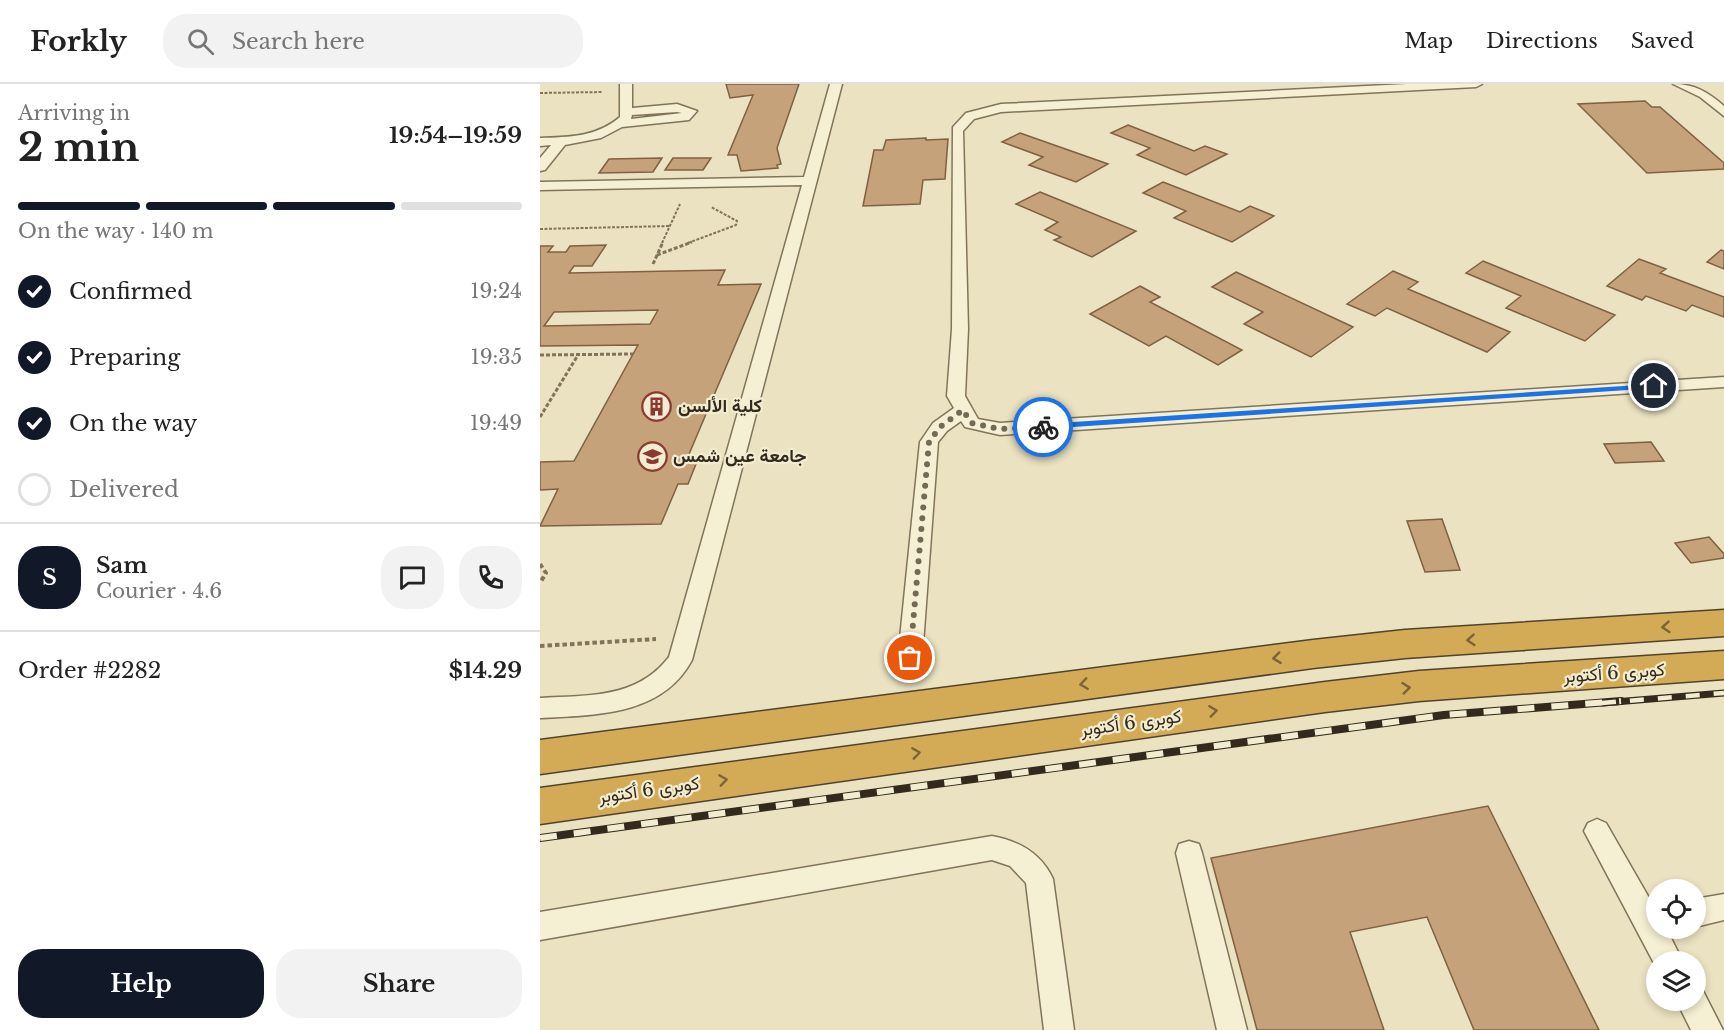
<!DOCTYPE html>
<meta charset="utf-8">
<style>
:root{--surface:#fff;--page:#f2f2f2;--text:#222;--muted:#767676;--line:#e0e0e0;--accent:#111827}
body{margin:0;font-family:"Libre Baskerville",Vazirmatn,serif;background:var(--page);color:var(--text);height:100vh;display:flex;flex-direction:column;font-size:22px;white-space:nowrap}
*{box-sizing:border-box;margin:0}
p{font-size:20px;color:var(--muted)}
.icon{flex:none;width:33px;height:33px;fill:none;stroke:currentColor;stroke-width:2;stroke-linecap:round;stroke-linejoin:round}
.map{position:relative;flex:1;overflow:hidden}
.details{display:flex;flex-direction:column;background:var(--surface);width:540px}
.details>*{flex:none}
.tools{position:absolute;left:1106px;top:795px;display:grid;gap:12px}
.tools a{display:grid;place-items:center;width:60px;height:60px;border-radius:50%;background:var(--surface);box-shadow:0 3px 9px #0003;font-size:30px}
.pin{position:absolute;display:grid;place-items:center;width:51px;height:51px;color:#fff;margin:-26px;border:3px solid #fff;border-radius:50%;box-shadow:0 2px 6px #0007}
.courier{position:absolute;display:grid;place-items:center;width:60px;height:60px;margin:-30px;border:4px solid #1a73e8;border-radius:50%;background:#fff;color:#222;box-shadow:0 2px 8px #0007}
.headline em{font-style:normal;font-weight:700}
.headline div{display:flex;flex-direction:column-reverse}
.headline{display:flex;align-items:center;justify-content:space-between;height:102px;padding:0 18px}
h1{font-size:39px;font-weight:700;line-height:45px}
.bar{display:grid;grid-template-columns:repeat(4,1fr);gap:9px 6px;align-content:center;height:72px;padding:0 18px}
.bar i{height:8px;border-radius:4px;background:var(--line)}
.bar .on{background:var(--accent)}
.bar p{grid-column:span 4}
.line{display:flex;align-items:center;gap:15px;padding:0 18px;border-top:2px solid var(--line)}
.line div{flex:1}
.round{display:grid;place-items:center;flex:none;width:63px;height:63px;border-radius:24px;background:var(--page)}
ol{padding:0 18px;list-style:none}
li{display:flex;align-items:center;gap:18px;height:66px}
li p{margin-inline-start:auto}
li .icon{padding:6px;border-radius:50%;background:var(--accent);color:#fff;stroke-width:4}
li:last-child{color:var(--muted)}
li i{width:33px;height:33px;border:3px solid var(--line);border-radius:50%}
.action{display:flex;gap:12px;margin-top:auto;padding:12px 18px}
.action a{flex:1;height:69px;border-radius:24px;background:var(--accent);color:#fff;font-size:24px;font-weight:700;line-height:69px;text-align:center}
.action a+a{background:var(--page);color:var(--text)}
header{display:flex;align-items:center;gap:36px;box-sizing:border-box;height:84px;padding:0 30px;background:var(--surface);border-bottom:2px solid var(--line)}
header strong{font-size:28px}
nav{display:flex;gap:33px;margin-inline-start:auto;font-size:21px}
.search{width:420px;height:54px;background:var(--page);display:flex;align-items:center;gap:15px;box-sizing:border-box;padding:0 21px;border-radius:24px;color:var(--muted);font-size:22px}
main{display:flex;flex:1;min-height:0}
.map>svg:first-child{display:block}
</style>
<header>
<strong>Forkly</strong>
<div class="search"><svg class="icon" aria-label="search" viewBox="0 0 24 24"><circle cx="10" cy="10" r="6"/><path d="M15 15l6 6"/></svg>Search here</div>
<nav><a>Map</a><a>Directions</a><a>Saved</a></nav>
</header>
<main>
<section class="details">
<div class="headline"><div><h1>2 min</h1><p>Arriving in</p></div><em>19:54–19:59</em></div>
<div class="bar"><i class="on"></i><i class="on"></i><i class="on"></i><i></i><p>On the way · 140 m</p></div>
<ol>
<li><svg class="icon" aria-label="check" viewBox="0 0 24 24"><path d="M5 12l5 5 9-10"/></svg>Confirmed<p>19:24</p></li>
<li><svg class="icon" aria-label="check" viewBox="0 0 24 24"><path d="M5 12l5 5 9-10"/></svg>Preparing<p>19:35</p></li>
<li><svg class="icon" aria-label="check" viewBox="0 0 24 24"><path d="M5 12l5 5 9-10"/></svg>On the way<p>19:49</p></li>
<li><i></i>Delivered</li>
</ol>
<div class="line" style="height:108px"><b class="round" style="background:var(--accent);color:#fff">S</b><div><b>Sam</b><p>Courier · 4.6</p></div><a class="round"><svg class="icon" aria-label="chat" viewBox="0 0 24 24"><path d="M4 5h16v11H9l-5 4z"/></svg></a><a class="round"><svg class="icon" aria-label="phone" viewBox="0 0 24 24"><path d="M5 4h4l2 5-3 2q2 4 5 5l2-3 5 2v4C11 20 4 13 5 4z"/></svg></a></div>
<div class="line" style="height:78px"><div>Order #2282</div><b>$14.29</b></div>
<div class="action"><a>Help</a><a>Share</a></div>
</section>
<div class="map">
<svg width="1184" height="946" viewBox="0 0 1184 946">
<rect width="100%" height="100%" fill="#eae2c1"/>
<!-- building -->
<path fill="#c5a27a" stroke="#7f6142" stroke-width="1.5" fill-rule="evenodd" d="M186,0H259L237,64L241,80L237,81L238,84L201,87L197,71H188L213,11L190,14Z
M1105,17L1112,23H1120L1184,79V85L1107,89L1038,20Z
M588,41L654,67L665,62L687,70L646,91L597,71L610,64L571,49Z
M480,49L568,80L536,98L489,81L503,73L462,58Z
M386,54V56L408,55L405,95L383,96L380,120L323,122L334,66H343L346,56Z
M122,74L113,88L59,89L69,75Z
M133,74H171L163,86H125Z
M623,98L700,128L710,122L734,132L692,158L634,134L646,127L603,109Z
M500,108L596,147L552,173L514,156L521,153L505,146L518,138L476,120Z
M66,161L52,182H34L29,189L185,186L178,201L221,200L147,375H158L148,400H138L121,440L0,442L18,405L0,406V378L34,377L98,261L0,262V162H13L8,168H26L30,162ZM118,226L110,240L4,242L14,228Z
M1181,166L1184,167V185L1167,178Z
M1099,175L1126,185L1120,189L1184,213V233L1152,221L1146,227L1106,212L1102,216L1067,202Z
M943,177L1075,231L1045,257L966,224L981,212L926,189Z
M853,187L878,198L868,205L970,248L947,268L847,224L835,232L807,220Z
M696,188L813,243L771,273L704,240L723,228L672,203Z
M600,202L620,213L610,218L702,266L678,281L626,252L609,262L550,230Z
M1111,358L1124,377L1075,379L1064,360Z
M902,435L920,486L885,488L867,437Z
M1169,453L1184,470V474L1151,479L1135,459Z
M948,722L1059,946H934L887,833L810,848L844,946H717L671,774Z"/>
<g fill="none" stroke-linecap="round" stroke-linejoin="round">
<defs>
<path id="lane" d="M80,0H92V24L137,20L157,27L149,36L82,43L61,54L25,61L5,86L0,87V74L11,61L0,62V54C29,53 57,53 80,33ZM137,28L142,29L91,35L92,31Z
M290,0H302L152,576C122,632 55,631 0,634V614C48,611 97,615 129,573L262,101L0,106V98L264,93Z
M867,0H942L936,3L461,28L434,35L423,47L428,245L425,312L438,335L460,339L1184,293V303L460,351L425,343L421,337L407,347L398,358L382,574L378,580L370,583L362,580L358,574L380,358L393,339L414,324L407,312L412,245L413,43L426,29L461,20Z
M1133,0C1155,0 1168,8 1184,22V32L1160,13Z
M1057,735L1066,739L1116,826V844H1126L1143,878H1116V883L1044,747L1048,739Z
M452,752C479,757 501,769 513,795L534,946H504L486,799L470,782L452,776L0,856V828Z
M649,757L659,760L662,769L707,946H677L636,769L639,760Z
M1184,810V836L1155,843V815Z
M1155,903L1162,905L1183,946H1151L1136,916H1155Z"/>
<path id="highway" d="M1184,526V552L865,574L773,584L0,690V656L773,556L865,546Z
M1184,567V595L879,617L785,628L0,740V704L785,598L879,587Z"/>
</defs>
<!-- lane casing -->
<use href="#lane" stroke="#82745a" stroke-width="3"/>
<!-- highway casing -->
<use href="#highway" stroke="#50422e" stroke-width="3"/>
<!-- path-far2 -->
<path stroke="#82745a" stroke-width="2" stroke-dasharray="3 1.5" stroke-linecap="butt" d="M0,9L62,8
M0,145L130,142
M122,159L140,120
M148,159L196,141L197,137L171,123"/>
<!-- path-far1 -->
<path stroke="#82745a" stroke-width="3" stroke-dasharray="4 2" stroke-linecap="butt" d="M117,171L152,158
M113,180L123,158
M0,271L93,270
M0,333L38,271"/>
<!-- path -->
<path stroke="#82745a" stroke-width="4" stroke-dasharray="4.5 3" stroke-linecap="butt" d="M0,480L6,489L0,499
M0,562L116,555"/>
<!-- lane -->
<use href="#lane" fill="#f5efd3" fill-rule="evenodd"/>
<!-- highway -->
<use href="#highway" fill="#d3ab57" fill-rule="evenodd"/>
<defs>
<path id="rail-far1" d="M1062,619L1184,609"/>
<path id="rail" d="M0,754L904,631L1081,617"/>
</defs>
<!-- rail-far1 casing -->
<use href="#rail-far1" stroke="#332a1d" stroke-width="7"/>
<!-- rail casing -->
<use href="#rail" stroke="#332a1d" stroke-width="8"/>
<!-- rail-far1 -->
<use href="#rail-far1" stroke="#f2ecd0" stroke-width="4.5" stroke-dasharray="14" stroke-linecap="butt"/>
<!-- rail -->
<use href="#rail" stroke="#f2ecd0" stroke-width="6" stroke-dasharray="17" stroke-linecap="butt"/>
</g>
<!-- one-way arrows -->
<defs><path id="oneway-chevron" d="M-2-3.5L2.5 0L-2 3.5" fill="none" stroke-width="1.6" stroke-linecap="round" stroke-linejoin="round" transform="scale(1.5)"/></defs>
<g stroke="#7b6437">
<use href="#oneway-chevron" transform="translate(1126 543) rotate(176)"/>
<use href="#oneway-chevron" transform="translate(931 556) rotate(176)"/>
<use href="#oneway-chevron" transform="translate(737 574) rotate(173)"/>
<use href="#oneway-chevron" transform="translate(544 600) rotate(172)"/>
<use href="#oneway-chevron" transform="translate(866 604) rotate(-6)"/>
<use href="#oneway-chevron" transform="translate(673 627) rotate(-8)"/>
<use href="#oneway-chevron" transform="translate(376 669) rotate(-8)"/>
<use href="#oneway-chevron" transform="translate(183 696) rotate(-8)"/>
</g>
<!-- route -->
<path fill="#1a73e8" d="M1114,300L1117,304L503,345L499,343L503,340Z"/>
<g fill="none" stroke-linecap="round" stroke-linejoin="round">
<!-- done -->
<path stroke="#736a56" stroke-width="6" stroke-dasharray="0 10.8" d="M370,574L389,358L400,343L423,326L431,339L460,345L503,343"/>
</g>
<!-- icons -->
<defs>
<symbol id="building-ring" viewBox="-11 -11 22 22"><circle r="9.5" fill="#f2ecd0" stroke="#8c392f" stroke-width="1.5"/><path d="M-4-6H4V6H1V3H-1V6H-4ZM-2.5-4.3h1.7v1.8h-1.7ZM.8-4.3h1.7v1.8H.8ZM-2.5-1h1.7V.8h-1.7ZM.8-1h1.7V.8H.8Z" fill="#8c392f"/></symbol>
<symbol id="university-ring" viewBox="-11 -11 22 22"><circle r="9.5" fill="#f2ecd0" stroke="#8c392f" stroke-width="1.5"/><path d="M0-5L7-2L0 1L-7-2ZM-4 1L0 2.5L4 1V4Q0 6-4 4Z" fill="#8c392f"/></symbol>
</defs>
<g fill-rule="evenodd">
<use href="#building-ring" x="100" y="306" width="33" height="33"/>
<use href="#university-ring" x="96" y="356" width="33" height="33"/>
</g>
<g text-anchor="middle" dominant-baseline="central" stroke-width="4.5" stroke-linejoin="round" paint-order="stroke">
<!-- poi labels -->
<g font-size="18" font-weight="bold" fill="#332a1d" stroke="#f2ecd0" text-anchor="start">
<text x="138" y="322">كلية الألسن</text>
<text x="133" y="372">جامعة عين شمس</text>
</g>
<!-- street labels -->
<g font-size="18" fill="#332a1d" stroke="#f2ecd0">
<text transform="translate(1074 589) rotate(-4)">كوبرى 6 أكتوبر</text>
<text transform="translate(591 639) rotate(-8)">كوبرى 6 أكتوبر</text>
<text transform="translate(109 706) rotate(-8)">كوبرى 6 أكتوبر</text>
</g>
</g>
</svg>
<div class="tools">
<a><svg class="icon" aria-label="locate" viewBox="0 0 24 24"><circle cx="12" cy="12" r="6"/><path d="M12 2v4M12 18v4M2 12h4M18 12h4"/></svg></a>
<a><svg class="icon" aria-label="layers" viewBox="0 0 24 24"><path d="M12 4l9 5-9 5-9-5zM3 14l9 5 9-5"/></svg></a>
</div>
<div class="pin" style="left:370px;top:574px;background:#ea580c"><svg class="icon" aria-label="bag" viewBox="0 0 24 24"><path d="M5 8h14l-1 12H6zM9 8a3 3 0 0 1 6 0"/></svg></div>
<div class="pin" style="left:1114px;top:302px;background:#1f2937"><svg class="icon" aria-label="home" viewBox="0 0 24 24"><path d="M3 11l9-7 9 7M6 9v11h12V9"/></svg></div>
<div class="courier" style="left:503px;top:343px"><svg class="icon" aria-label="bike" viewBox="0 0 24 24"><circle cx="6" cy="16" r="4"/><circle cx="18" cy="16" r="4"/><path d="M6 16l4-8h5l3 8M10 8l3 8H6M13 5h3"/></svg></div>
</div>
</main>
